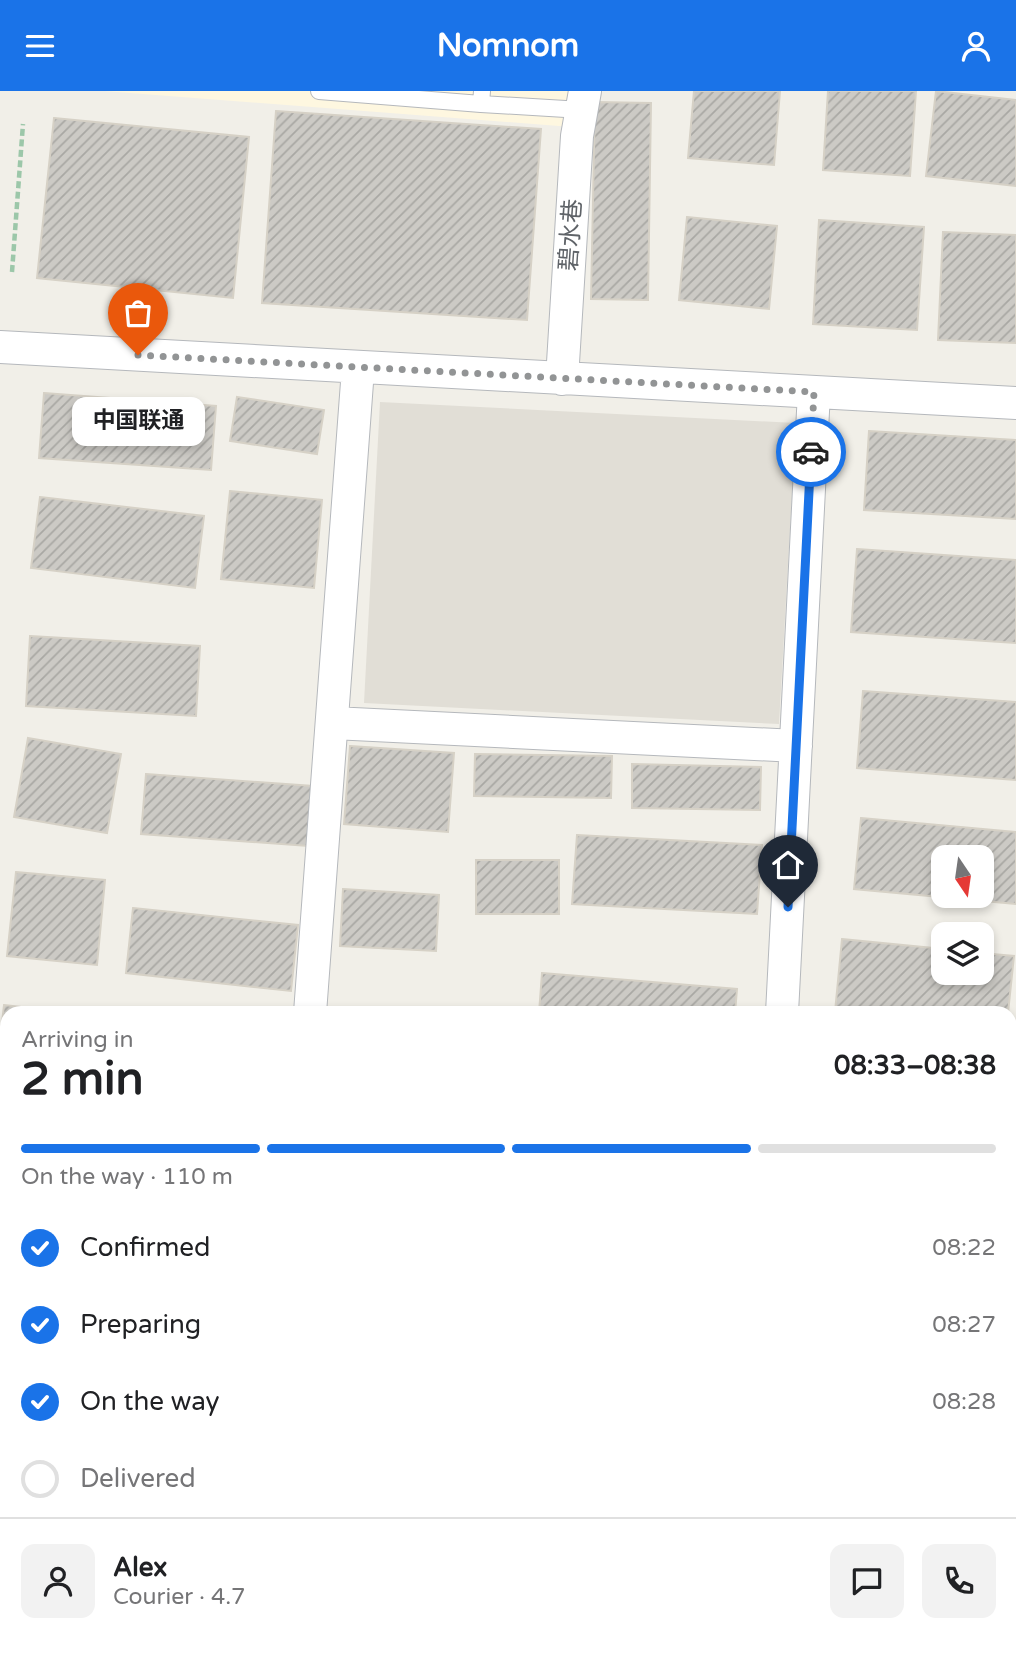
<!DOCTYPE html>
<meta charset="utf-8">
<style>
:root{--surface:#fff;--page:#f2f2f2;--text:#202124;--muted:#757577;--line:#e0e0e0;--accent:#1a73e8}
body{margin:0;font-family:"Varela Round","Noto Sans SC",sans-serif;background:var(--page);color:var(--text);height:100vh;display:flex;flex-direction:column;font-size:26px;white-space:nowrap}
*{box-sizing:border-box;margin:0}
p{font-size:23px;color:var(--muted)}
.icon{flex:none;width:38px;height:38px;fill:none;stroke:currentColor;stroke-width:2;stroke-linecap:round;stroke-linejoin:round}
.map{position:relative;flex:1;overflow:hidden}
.panel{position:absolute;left:0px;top:915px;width:1017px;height:653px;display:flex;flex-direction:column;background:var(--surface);border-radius:21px 21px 0 0;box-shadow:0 4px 10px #0003}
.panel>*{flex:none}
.needle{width:46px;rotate:167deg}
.fabs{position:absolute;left:931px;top:754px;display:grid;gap:14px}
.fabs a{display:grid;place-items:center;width:63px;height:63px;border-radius:14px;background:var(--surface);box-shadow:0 4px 10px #0003;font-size:35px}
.pin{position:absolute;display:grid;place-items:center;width:60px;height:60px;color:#fff;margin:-72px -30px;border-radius:50% 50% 50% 0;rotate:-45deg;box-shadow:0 0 7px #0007}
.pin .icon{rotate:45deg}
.courier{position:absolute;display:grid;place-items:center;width:70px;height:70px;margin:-35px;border:5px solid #1a73e8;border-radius:50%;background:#fff;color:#222;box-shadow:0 2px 9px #0007}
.bubble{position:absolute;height:49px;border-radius:14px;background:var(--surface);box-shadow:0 4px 10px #0003;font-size:23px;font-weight:700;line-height:49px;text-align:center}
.summary em{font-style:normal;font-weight:700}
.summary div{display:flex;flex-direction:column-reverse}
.summary{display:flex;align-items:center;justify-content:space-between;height:119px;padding:0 21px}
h1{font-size:46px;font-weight:700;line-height:52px}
.bar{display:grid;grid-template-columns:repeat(4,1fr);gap:10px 7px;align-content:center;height:84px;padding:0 21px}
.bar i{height:9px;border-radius:5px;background:var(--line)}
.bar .on{background:var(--accent)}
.bar p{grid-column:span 4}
.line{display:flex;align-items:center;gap:18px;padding:0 21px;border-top:2px solid var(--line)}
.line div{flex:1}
.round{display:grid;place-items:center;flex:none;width:74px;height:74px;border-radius:14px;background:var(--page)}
ol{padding:0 21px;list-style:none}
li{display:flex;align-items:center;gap:21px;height:77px}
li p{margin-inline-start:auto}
li .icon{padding:7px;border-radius:50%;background:var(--accent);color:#fff;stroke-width:4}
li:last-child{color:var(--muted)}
li i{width:38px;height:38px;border:4px solid var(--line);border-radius:50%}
header{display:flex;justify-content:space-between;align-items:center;height:91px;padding:0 21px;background:var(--accent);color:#fff;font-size:32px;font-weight:700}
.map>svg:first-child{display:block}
</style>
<header><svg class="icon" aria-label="menu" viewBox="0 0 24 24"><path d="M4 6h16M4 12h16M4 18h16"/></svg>Nomnom<svg class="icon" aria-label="person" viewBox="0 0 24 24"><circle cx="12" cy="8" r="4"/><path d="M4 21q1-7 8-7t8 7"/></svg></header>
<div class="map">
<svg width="1016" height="1567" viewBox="0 0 1016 1567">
<defs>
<pattern id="building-hatch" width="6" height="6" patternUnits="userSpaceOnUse" patternTransform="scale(1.75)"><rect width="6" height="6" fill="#cccac5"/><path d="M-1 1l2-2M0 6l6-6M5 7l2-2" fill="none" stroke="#a9a8a4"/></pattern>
</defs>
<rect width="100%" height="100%" fill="#f1efe8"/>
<!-- commercial -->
<path fill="#fef7e0" d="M104,0H578L572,36Z
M1010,1320H1016V1567H841L842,1561H1010Z"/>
<!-- education -->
<path fill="#e1ded6" d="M380,311L796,332L779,633L364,612Z"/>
<!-- building -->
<path fill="url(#building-hatch)" stroke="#d6d1c6" stroke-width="2" fill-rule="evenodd" d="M694,0H780L774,74L688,67Z
M828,0H916L910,85L823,79Z
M936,0L1016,9V95L926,85Z
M595,11L651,12L648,209L591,208Z
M276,20L541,38L527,229L262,212Z
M54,27L249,46L233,207L37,187Z
M687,126L777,135L769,218L679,209Z
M819,129L924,136L917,239L813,233Z
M943,141L1016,144V252L938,249Z
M44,302L216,315L211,379L39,367Z
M237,306L324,319L317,363L230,350Z
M869,340L1016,349V428L864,419Z
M230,400L322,409L314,497L221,488Z
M40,406L204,425L195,497L31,477Z
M857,458L1016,469V552L851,541Z
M30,545L200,555L196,625L26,615Z
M863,600L1016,611V689L857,677Z
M28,647L121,663L107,742L14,726Z
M350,655L454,662L448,741L344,733Z
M475,663L612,665L611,707L474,705Z
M632,673L761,676L760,719L632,717Z
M146,683L313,695L308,755L141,743Z
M861,727L1016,741V813L854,798ZM943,766H982V805H943Z
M577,744L762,754L757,823L572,813Z
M476,769H559V823H476Z
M16,781L105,789L97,874L7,865Z
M343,798L439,804L436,860L340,855Z
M133,817L298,834L291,900L126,882Z
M842,848L943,858V882H982V862L1014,865L1008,922L835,921Z
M542,882L737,898L735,922H539Z
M4,914L74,922H7V1006L0,1005V950Z
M335,916L431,920V922H334Z
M1010,1007H1016V1071H1010Z
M2,1026L7,1027V1131L0,1130Z
M0,1163H7V1249H0Z
M0,1289L7,1290V1376L0,1375Z
M0,1402H7V1488H0Z
M0,1540L7,1541V1561H88L87,1567H0Z
M367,1561H496L495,1567H366Z
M630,1561H756V1567H630Z"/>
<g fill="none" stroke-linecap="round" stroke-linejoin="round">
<defs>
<path id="service" d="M319,0L481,13L482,0
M481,13L582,19"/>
<path id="minor" d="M0,256L1016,312
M562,288L577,45L585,0
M333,632L796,655
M310,922L358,278
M782,922L814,301
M1010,982H1016
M336,1567V1561
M799,1567V1561"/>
</defs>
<!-- service casing -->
<use href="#service" stroke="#b5b8bc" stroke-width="18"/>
<!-- minor casing -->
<use href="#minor" stroke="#b5b8bc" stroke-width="34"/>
<!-- path -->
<path stroke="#9cc7a9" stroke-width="4.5" stroke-dasharray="7 3.5" stroke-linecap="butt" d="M12,181L23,33"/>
<!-- service -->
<use href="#service" stroke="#fff" stroke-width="16"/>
<!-- minor -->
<use href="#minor" stroke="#fff" stroke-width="32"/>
</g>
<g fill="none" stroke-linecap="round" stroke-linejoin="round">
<!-- done -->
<path stroke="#929495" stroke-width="7" stroke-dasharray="0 12.6" d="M138,264L814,301L811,361"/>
<!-- route -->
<path stroke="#1a73e8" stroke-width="9" d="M788,816L811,361"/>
</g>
<g text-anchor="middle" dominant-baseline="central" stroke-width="5" stroke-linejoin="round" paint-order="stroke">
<!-- street labels -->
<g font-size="24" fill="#5f6368" stroke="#fff">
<text transform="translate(571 144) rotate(-86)">碧水巷</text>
</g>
</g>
</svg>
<div class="fabs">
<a><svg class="needle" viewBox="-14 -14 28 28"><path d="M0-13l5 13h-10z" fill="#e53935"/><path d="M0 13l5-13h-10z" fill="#757577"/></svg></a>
<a><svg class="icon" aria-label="layers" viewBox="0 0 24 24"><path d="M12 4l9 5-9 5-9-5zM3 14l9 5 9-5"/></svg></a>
</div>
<div class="pin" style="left:138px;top:264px;background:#ea580c"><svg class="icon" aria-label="bag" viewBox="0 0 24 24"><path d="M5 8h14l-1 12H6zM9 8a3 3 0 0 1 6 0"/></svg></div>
<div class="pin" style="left:788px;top:816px;background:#1f2937"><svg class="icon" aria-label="home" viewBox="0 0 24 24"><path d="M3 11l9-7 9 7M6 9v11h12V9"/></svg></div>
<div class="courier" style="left:811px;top:361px"><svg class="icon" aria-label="car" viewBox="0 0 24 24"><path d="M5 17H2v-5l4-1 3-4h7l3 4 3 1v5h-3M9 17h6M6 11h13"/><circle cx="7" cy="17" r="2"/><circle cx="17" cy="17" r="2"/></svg></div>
<div class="bubble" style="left:72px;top:306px;width:133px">中国联通</div>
<section class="panel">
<div class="summary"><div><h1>2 min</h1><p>Arriving in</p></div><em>08:33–08:38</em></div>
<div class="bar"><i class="on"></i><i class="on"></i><i class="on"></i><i></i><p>On the way · 110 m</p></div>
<ol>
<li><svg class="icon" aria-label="check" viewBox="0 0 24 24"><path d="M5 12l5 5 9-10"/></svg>Confirmed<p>08:22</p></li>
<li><svg class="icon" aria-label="check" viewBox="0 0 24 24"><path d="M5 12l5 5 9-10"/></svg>Preparing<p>08:27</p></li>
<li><svg class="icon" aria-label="check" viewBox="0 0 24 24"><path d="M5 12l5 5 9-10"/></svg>On the way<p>08:28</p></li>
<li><i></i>Delivered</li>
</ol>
<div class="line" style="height:126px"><a class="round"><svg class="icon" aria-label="person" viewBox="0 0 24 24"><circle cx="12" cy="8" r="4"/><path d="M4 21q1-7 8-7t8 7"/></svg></a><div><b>Alex</b><p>Courier · 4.7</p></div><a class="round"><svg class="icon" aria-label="chat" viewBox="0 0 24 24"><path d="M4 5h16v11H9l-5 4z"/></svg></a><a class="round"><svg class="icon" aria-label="phone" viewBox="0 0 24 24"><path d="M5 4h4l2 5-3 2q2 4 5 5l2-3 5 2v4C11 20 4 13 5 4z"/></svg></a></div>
</section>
</div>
